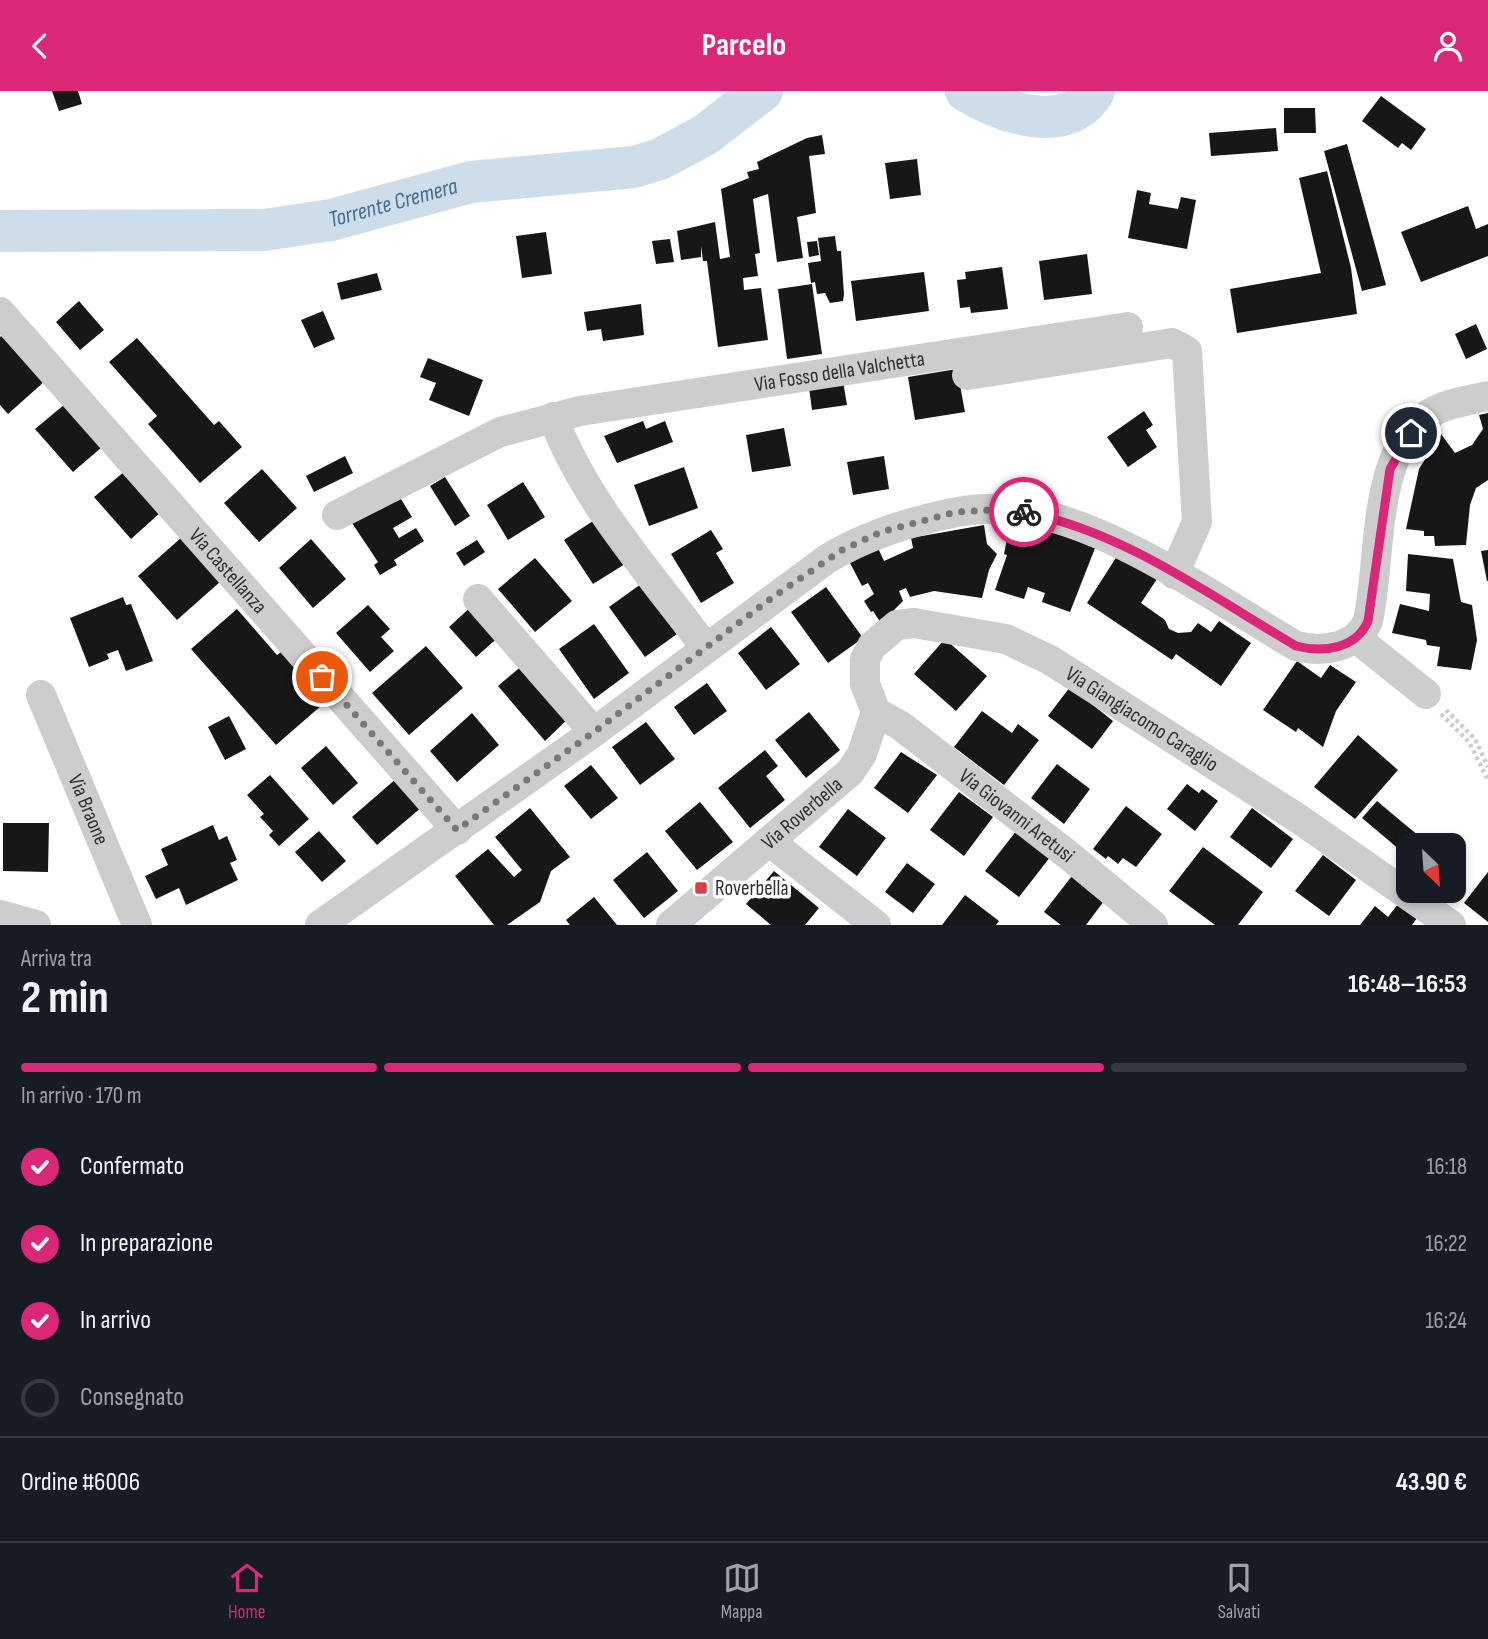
<!DOCTYPE html>
<html lang="it">
<meta charset="utf-8">
<style>
:root{--surface:#171b24;--page:#242831;--text:#f1f3f6;--muted:#9ea1a6;--line:#363941;--accent:#db2777}
body{margin:0;font-family:"Sofia Sans Condensed",sans-serif;background:var(--page);color:var(--text);height:100vh;display:flex;flex-direction:column;font-size:26px;white-space:nowrap}
*{box-sizing:border-box;margin:0}
p{font-size:23px;color:var(--muted)}
.icon{flex:none;width:38px;height:38px;fill:none;stroke:currentColor;stroke-width:2;stroke-linecap:round;stroke-linejoin:round}
.map{position:relative;height:834px;overflow:hidden}
.side{display:flex;flex-direction:column;background:var(--surface);flex:1}
.side>*{flex:none}
.needle{width:46px;rotate:155deg}
.fabs{position:absolute;left:1396px;top:742px;display:grid;gap:14px}
.fabs a{display:grid;place-items:center;width:70px;height:70px;border-radius:14px;background:var(--surface);box-shadow:0 4px 10px #0003;font-size:35px}
.pin{position:absolute;display:grid;place-items:center;width:60px;height:60px;color:#fff;margin:-30px;border:4px solid #fff;border-radius:50%;box-shadow:0 2px 7px #0007}
.courier{position:absolute;display:grid;place-items:center;width:70px;height:70px;margin:-35px;border:5px solid #db2777;border-radius:50%;background:#fff;color:#222;box-shadow:0 2px 9px #0007}
.summary em{font-style:normal;font-weight:700}
.summary div{display:flex;flex-direction:column-reverse}
.summary{display:flex;align-items:center;justify-content:space-between;height:119px;padding:0 21px}
h1{font-size:46px;font-weight:700;line-height:52px}
.bar{display:grid;grid-template-columns:repeat(4,1fr);gap:10px 7px;align-content:center;height:84px;padding:0 21px}
.bar i{height:9px;border-radius:5px;background:var(--line)}
.bar .active{background:var(--accent)}
.bar p{grid-column:span 4}
.line{display:flex;align-items:center;gap:18px;padding:0 21px;border-top:2px solid var(--line)}
.line div{flex:1}
ol{padding:0 21px;list-style:none}
li{display:flex;align-items:center;gap:21px;height:77px}
li p{margin-inline-start:auto}
li .icon{padding:7px;border-radius:50%;background:var(--accent);color:#fff;stroke-width:4}
li:last-child{color:var(--muted)}
li i{width:38px;height:38px;border:4px solid var(--line);border-radius:50%}
header{display:flex;justify-content:space-between;align-items:center;height:91px;padding:0 21px;background:var(--accent);color:#fff;font-size:32px;font-weight:700}
.menu{display:flex;justify-content:space-around;align-items:center;height:98px;border-top:2px solid var(--line);background:var(--surface);font-size:19px;color:var(--muted)}
.menu a{display:grid;justify-items:center;gap:4px}
.menu .active{color:var(--accent)}
.map>svg:first-child{display:block}
</style>
<header><svg class="icon" aria-label="back" viewBox="0 0 24 24"><path d="M15 5l-7 7 7 7"/></svg>Parcelo<svg class="icon" aria-label="person" viewBox="0 0 24 24"><circle cx="12" cy="8" r="4"/><path d="M4 21q1-7 8-7t8 7"/></svg></header>
<div class="map">
<svg width="1488" height="834" viewBox="0 0 1488 834">
<rect width="100%" height="100%" fill="#fff"/>
<g fill="none" stroke-linecap="round" stroke-linejoin="round">
<!-- river -->
<g stroke="#cdddea" stroke-width="42">
<path d="M966,0C1001,21 1068,46 1094,0"/>
<path id="s1" d="M0,140L264,139L331,129L471,91L634,76L660,68L705,44L762,0"/>
</g>
</g>
<!-- building -->
<path fill="#171717" d="M52,0H78L82,13L59,20Z
M1381,5L1426,38L1411,59L1402,52L1398,57L1362,30Z
M1284,17H1315L1316,42H1284Z
M1276,37L1278,60L1211,65L1209,42Z
M822,44L825,63L809,65L816,122L797,126L803,167L777,171L768,103L753,108L760,162L755,163L758,185L743,187L744,199L761,197L768,249L718,256L707,170H703L701,155V166L681,169L677,140L715,131L720,168L730,166L721,98L749,87L747,81L759,78L757,71L807,47Z
M1347,53L1386,194L1362,200L1324,60Z
M917,68L921,104L890,108L885,72Z
M1327,80L1351,177L1357,223L1237,242L1230,198L1321,182L1299,87Z
M1137,99L1151,102L1149,113L1178,118L1181,106L1196,109L1187,158L1128,147Z
M1468,115L1476,138L1488,133V165L1421,191L1401,141Z
M546,141L552,183L522,187L516,145Z
M835,145L837,160H841L844,203L843,210L830,212L825,202L817,203L815,191L811,192L808,172L821,170L818,147Z
M670,148L674,171L656,173L652,150Z
M817,150L819,164L809,166L807,151Z
M1087,163L1092,203L1044,209L1039,170Z
M1002,176L1008,218L971,222L970,216L960,217L957,189L966,188L965,181Z
M924,181L929,220L856,230L851,190Z
M377,182L382,199L341,209L337,192Z
M812,193L822,263L787,268L778,198Z
M79,210L104,239L80,259L56,231Z
M641,213L644,244L603,250L601,238L587,240L584,221Z
M323,220L335,248L314,257L301,229Z
M1476,233L1487,258L1466,268L1455,243Z
M4,243L45,290L8,323L0,314V246Z
M137,247L214,334L219,330L242,356L200,392L148,333L157,325L109,271Z
M428,267L483,289L469,325L429,309L436,292L420,286Z
M957,278L965,321L915,329L908,286Z
M842,284L847,314L812,319L808,289Z
M65,313L102,356L73,381L35,338Z
M1144,320L1153,334L1146,339L1157,356L1128,376L1107,346Z
M1488,322V389L1476,397L1470,414L1466,454L1435,455L1434,445H1424V440L1406,438L1419,378L1441,343L1455,362L1472,354L1483,338L1479,324Z
M643,330L646,338L665,330L673,351L617,372L604,345Z
M784,337L791,375L752,381L746,344Z
M345,365L353,382L314,401L306,385Z
M884,365L889,398L853,404L847,371Z
M684,376L698,417L649,435L634,394Z
M262,378L297,417L259,451L224,412Z
M125,380L161,421L131,448L94,406Z
M445,386L470,425L455,435L430,395Z
M523,391L545,426L508,449L487,414Z
M396,400L412,426L393,437L399,447L416,437L424,450L394,469L397,474L380,484L374,474L378,471L350,429Z
M596,428L625,473L593,493L564,449Z
M1011,429L1097,452L1070,521L1042,511L1045,502L1028,496L1024,508L995,499L1007,464L1004,463Z
M984,434L987,453L997,463L989,479L982,507L934,500L910,506L906,497L899,500L903,510L881,532L873,520L871,521L864,510L874,503L868,492L862,495L850,472L878,457L884,470L913,457L911,447Z
M711,439L723,458L716,462L734,492L701,512L671,463Z
M182,446L221,490L177,529L138,485Z
M311,448L346,488L313,517L279,477Z
M477,449L485,461L464,475L456,462Z
M1488,459V490H1487L1481,460Z
M1119,462L1157,488L1141,512L1165,529L1169,538L1178,542L1191,541L1198,532L1211,541L1219,530L1251,552L1221,595L1176,563L1172,569L1087,512Z
M1408,463L1453,468L1461,511L1472,514L1477,549L1471,579L1437,575L1440,556L1427,554L1426,549L1392,542L1400,513L1429,520L1430,503L1406,500Z
M535,467L572,510L535,541L498,498Z
M641,493L677,543L645,566L609,516Z
M826,496L863,547L828,572L791,521Z
M123,506L126,514L131,513L153,570L126,580L118,559L107,563L109,568L89,576L70,527Z
M474,513L502,543L476,566L449,536Z
M368,514L390,538L381,546L394,560L370,581L336,542Z
M237,518L277,564L281,561L311,596L308,599L322,614L276,654L191,558Z
M594,533L629,582L594,608L559,558Z
M771,536L800,573L766,599L738,562Z
M945,548L987,585L956,620L914,583Z
M426,555L463,597L409,644L372,602Z
M1297,570L1321,587L1330,574L1356,591L1336,620L1323,656L1298,637L1296,641L1263,619Z
M524,573L572,624L545,650L498,595Z
M707,592L727,620L694,644L674,616Z
M1070,596L1113,630L1092,658L1048,625Z
M982,620L1012,642L1018,633L1039,649L1004,694L954,656Z
M809,621L840,659L806,687L775,649Z
M472,622L499,654L457,691L430,660Z
M229,625L246,658L225,669L208,636Z
M646,631L675,668L640,694L612,656Z
M1358,644L1398,679L1355,728L1314,696Z
M326,655L358,692L333,714L301,677Z
M765,659L778,675L766,685L785,709L750,737L718,697Z
M901,661L937,684L908,722L874,697Z
M1057,673L1090,698L1064,733L1031,707Z
M591,674L618,707L591,728L564,695Z
M270,684L309,728L279,755L269,744L273,740L260,726L264,723L247,704Z
M397,687L422,716L377,754L352,726Z
M1187,693L1199,702L1202,698L1218,710L1195,740L1167,718Z
M959,701L993,726L964,765L930,739Z
M1377,710L1402,731L1430,754H1409V767L1387,748L1362,727Z
M700,711L733,751L697,779L665,740Z
M1126,715L1162,743L1136,776L1123,767L1118,773L1108,765L1106,768L1093,758Z
M530,717L570,766L551,780L540,811L507,834H494L455,785L488,758L514,786L522,779L495,746Z
M1252,717L1293,748L1271,777L1230,746Z
M848,718L886,747L857,785L819,756Z
M3,732H49L48,781L3,780Z
M213,734L219,749L227,745L237,769L230,772L238,789L186,814L179,797L156,808L145,785L168,774L161,758Z
M1017,739L1051,765L1019,806L985,780Z
M319,740L346,770L322,791L295,761Z
M1203,756L1263,801L1238,834H1215L1169,800Z
M647,761L678,800L644,827L613,789Z
M1323,764L1356,789L1329,825L1295,800Z
M907,772L935,793L913,822L885,801Z
M774,780L819,817L805,834H771L746,813Z
M1075,781L1107,806L1086,834H1061L1044,821Z
M1488,781V831L1464,812Z
M965,804L999,830L996,834H942Z
M594,806L617,834H570L566,829Z
M1398,813L1417,827L1412,834H1360L1375,815L1388,826Z"/>
<g fill="none" stroke-linecap="round" stroke-linejoin="round">
<!-- path -->
<path stroke="#cdcdcd" stroke-width="4.5" stroke-dasharray="3.5 3.5" stroke-linecap="butt" d="M1446,619L1475,648L1488,676
M1441,623L1469,651L1488,689"/>
<!-- minor -->
<g stroke="#cdcdcd" stroke-width="30">
<path id="s2" d="M0,221L457,739"/>
<path d="M967,284L1172,252L1187,260L1197,431L1174,483"/>
<path d="M553,326C585,412 651,483 705,556"/>
<path id="s3" d="M337,424L500,341L580,320L1128,236"/>
<path d="M478,508L594,641"/>
<path d="M1356,547L1426,603"/>
<path id="s4" d="M41,604L137,834"/>
<path id="s5" d="M876,621L865,593V568L872,555L897,534L914,532L1006,548L1050,569L1299,728L1451,834"/>
<path id="s6" d="M876,621L901,635L1067,763L1153,834"/>
<path d="M770,751L876,834"/>
<path d="M0,824L36,834"/>
<path d="M320,834L594,641L827,468C855,451 883,440 915,431C944,423 973,416 1004,418C1097,422 1217,509 1296,555C1323,562 1356,557 1368,530C1382,469 1370,351 1436,319C1452,311 1471,309 1488,305"/>
<path id="s7" d="M671,834L850,681L862,663L876,621"/>
</g>
</g>
<g fill="none" stroke-linecap="round" stroke-linejoin="round">
<!-- done -->
<path stroke="#787878" stroke-width="7" stroke-dasharray="0 12.6" d="M322,586L457,739L594,641L773,506L842,459L881,441L956,421L1006,418L1024,421"/>
<!-- route -->
<path stroke="#db2777" stroke-width="9" d="M1024,421C1123,440 1211,505 1296,555C1323,562 1356,558 1368,530L1390,378L1411,342"/>
</g>
<!-- markers -->
<rect fill="#db3f40" stroke="#fff" stroke-width="2.5" x="694" y="790" width="14" height="14" rx="3.5"/>
<g text-anchor="middle" dominant-baseline="central" stroke-width="7" stroke-linejoin="round" paint-order="stroke">
<!-- street labels -->
<g font-size="21" fill="#303030" stroke="#fff">
<text stroke="none"><textPath href="#s3" startOffset="528">Via Fosso della Valchetta</textPath></text>
<text stroke="none"><textPath href="#s2" startOffset="345">Via Castellanza</textPath></text>
<text stroke="none"><textPath href="#s5" startOffset="371">Via Giangiacomo Caraglio</textPath></text>
<text stroke="none"><textPath href="#s4" startOffset="124">Via Braone</textPath></text>
<text stroke="none"><textPath href="#s7" startOffset="172">Via Roverbella</textPath></text>
<text stroke="none"><textPath href="#s6" startOffset="175">Via Giovanni Aretusi</textPath></text>
</g>
<!-- poi labels -->
<g font-size="21" fill="#303030" stroke="#fff" text-anchor="start">
<text x="715" y="797">Roverbella</text>
</g>
<!-- water labels -->
<g font-size="23" font-style="italic" fill="#436c8e" stroke="#fff">
<text stroke="none"><textPath href="#s1" startOffset="396">Torrente Cremera</textPath></text>
</g>
</g>
</svg>
<div class="fabs">
<a><svg class="needle" viewBox="-14 -14 28 28"><path d="M0-13l5 13h-10z" fill="#e53935"/><path d="M0 13l5-13h-10z" fill="#9ea1a6"/></svg></a>
</div>
<div class="pin" style="left:322px;top:586px;background:#ea580c"><svg class="icon" aria-label="bag" viewBox="0 0 24 24"><path d="M5 8h14l-1 12H6zM9 8a3 3 0 0 1 6 0"/></svg></div>
<div class="pin" style="left:1411px;top:342px;background:#1f2937"><svg class="icon" aria-label="home" viewBox="0 0 24 24"><path d="M3 11l9-7 9 7M6 9v11h12V9"/></svg></div>
<div class="courier" style="left:1024px;top:421px"><svg class="icon" aria-label="bike" viewBox="0 0 24 24"><circle cx="6" cy="16" r="4"/><circle cx="18" cy="16" r="4"/><path d="M6 16l4-8h5l3 8M10 8l3 8H6M13 5h3"/></svg></div>
</div>
<section class="side">
<div class="summary"><div><h1>2 min</h1><p>Arriva tra</p></div><em>16:48–16:53</em></div>
<div class="bar"><i class="active"></i><i class="active"></i><i class="active"></i><i></i><p>In arrivo · 170 m</p></div>
<ol>
<li><svg class="icon" aria-label="check" viewBox="0 0 24 24"><path d="M5 12l5 5 9-10"/></svg>Confermato<p>16:18</p></li>
<li><svg class="icon" aria-label="check" viewBox="0 0 24 24"><path d="M5 12l5 5 9-10"/></svg>In preparazione<p>16:22</p></li>
<li><svg class="icon" aria-label="check" viewBox="0 0 24 24"><path d="M5 12l5 5 9-10"/></svg>In arrivo<p>16:24</p></li>
<li><i></i>Consegnato</li>
</ol>
<div class="line" style="height:91px"><div>Ordine #6006</div><b>43.90 €</b></div>
</section>
<nav class="menu">
<a class="active"><svg class="icon" aria-label="home" viewBox="0 0 24 24"><path d="M3 11l9-7 9 7M6 9v11h12V9"/></svg>Home</a>
<a><svg class="icon" aria-label="map" viewBox="0 0 24 24"><path d="M3 6l6-2 6 2 6-2v14l-6 2-6-2-6 2zM9 4v14M15 6v14"/></svg>Mappa</a>
<a><svg class="icon" aria-label="saved" viewBox="0 0 24 24"><path d="M7 4h10v16l-5-4-5 4z"/></svg>Salvati</a>
</nav>
